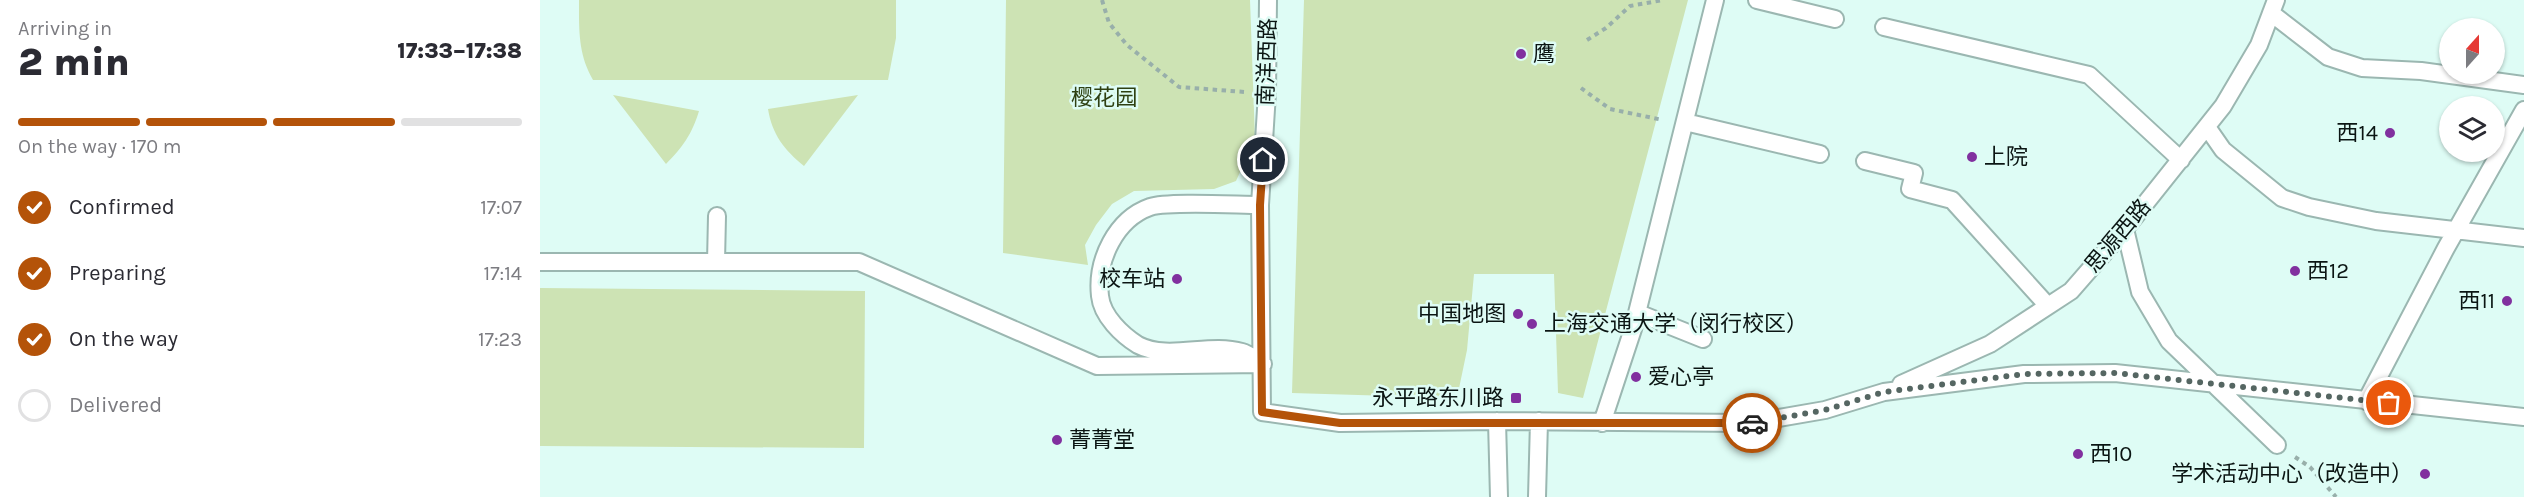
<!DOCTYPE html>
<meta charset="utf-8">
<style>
:root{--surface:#fff;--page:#f2f2f3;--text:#2b2b33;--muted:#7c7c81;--line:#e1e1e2;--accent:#b45309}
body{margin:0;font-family:Karla,"Noto Sans SC",sans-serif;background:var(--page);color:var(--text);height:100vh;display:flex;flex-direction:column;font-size:22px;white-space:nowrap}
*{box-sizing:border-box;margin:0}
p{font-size:20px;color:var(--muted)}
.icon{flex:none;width:33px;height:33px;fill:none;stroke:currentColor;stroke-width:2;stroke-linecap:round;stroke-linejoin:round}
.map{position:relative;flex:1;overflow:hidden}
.drawer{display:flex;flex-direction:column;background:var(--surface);width:540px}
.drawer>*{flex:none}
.needle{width:39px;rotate:21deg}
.buttons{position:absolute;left:1899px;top:18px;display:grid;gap:12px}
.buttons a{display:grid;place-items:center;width:66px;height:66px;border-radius:50%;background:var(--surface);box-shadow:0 2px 4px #0004;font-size:30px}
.pin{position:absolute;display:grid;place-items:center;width:51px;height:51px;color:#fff;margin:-26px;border:3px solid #fff;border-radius:50%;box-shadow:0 2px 6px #0007}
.courier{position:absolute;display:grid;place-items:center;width:60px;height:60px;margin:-30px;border:4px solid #b45309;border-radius:50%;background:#fff;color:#222;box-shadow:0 2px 8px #0007}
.headline em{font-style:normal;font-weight:800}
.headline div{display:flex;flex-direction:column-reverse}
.headline{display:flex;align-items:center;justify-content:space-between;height:102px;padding:0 18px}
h1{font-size:39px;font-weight:800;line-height:45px}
.bar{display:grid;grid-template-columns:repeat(4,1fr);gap:9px 6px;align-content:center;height:72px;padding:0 18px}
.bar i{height:8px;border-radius:4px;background:var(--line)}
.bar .active{background:var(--accent)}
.bar p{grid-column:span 4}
ol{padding:0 18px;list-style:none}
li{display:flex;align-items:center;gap:18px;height:66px}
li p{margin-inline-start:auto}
li .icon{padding:6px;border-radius:50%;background:var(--accent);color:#fff;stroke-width:4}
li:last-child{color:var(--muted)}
li i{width:33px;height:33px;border:3px solid var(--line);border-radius:50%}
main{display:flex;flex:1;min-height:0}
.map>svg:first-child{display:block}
</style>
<main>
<section class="drawer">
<div class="headline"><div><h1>2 min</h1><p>Arriving in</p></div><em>17:33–17:38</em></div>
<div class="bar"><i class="active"></i><i class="active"></i><i class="active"></i><i></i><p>On the way · 170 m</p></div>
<ol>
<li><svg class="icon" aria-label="check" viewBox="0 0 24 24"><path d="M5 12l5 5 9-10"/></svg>Confirmed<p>17:07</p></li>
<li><svg class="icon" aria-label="check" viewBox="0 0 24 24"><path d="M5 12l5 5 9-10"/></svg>Preparing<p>17:14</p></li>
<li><svg class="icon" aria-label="check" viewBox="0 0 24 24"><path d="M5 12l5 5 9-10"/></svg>On the way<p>17:23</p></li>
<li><i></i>Delivered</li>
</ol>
</section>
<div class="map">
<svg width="1984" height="497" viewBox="0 0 1984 497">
<rect width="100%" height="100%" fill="#defcf5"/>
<!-- green -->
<path fill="#cde3b4" d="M39,0H356V38L348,80H53C38,54 39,30 39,0Z
M466,0H710L715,139L696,181L674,189L594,191L572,204L556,225L545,245L548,265L463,253Z
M764,0H1148L1043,398L1018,393L1014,274H934L927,350L917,398L752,393Z
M73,95L159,111C152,134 143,147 126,164Z
M318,95L264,166C244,150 232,134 228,109Z
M0,288L325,291L324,448L0,446Z"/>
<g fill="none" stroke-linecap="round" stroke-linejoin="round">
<defs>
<path id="lane" d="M728,0L727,93L720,205L722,412L800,423L957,421L1209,423L1285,410L1344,392L1484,374L1575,373L1984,417
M1217,0L1295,19
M1731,13L1788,57L1822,68L1881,71L1984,85
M1344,27L1549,75L1641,160
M1145,122L1280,154
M1667,127L1683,150L1742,198L1769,207L1836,221L1984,238
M1325,161L1374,173L1370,189L1412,200L1508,306
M720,205C697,205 628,201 610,207C576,219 556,260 560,296C562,316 582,335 598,345C629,361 669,342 702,352C709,354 716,360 722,363
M1585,229L1600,292L1629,341L1737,445
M0,262H319L557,366L723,364
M176,262L177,216
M1098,313L1163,339
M1361,384L1450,344L1531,291L1585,229L1683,106L1719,45L1736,0
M1826,401L1906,248L1984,110
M957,421L959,497
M1062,423L1093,329L1175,0
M997,497L999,421"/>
</defs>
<!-- lane casing -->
<use href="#lane" stroke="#9bb7b1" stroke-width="20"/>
<!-- path -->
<path stroke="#98afaa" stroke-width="4" stroke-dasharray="4.5 4.5" stroke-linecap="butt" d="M562,0L569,23L587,45L639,87L705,92
M1047,40L1066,28L1090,6L1123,0
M1041,88L1070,109L1123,120
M1755,457L1770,467L1796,497"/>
<!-- lane -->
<use href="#lane" stroke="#fff" stroke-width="16"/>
</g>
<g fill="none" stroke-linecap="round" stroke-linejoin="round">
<!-- done -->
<path stroke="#556662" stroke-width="6" stroke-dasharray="0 10.8" d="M1212,423L1285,410L1344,392L1484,374L1575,373L1849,403"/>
<!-- route -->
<path stroke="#b45309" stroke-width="8" d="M723,160L720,205L722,412L800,423H1212"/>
</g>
<!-- markers -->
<g fill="#81309f" stroke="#defcf5" stroke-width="2">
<circle cx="981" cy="54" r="6"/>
<circle cx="1850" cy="133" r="6"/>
<circle cx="1432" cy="157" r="6"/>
<circle cx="1755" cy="271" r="6"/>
<circle cx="637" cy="279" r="6"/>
<circle cx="1967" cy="301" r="6"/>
<circle cx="978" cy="314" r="6"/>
<circle cx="992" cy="324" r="6"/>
<circle cx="1096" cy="377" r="6"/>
<rect x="970" y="392" width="12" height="12" rx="3"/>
<circle cx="517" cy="440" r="6"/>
<circle cx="1538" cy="454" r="6"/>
<circle cx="1885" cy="474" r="6"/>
</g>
<g text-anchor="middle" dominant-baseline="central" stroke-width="5" stroke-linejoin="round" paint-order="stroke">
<!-- poi labels -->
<g font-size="22" fill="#0b1513" stroke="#defcf5" text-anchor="start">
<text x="993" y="54">鹰</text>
<text x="1838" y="133" text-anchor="end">西14</text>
<text x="1444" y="157">上院</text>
<text x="1767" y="271">西12</text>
<text x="625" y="279" text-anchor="end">校车站</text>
<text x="1955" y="301" text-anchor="end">西11</text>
<text x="966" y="314" text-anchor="end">中国地图</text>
<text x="1004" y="324">上海交通大学（闵行校区）</text>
<text x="1108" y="377">爱心亭</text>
<text x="964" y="398" text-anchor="end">永平路东川路</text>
<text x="529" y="440">菁菁堂</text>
<text x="1550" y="454">西10</text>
<text x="1873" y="474" text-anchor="end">学术活动中心（改造中）</text>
</g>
<!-- street labels -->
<g font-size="22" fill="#0b1513" stroke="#defcf5">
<text transform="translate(727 62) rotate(-88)">南洋西路</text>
<text transform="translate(1578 236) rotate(-50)">思源西路</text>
</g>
<!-- park labels -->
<g font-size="22" fill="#2e4012" stroke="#defcf5">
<text x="564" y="98">樱花园</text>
</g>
</g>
</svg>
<div class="buttons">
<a><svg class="needle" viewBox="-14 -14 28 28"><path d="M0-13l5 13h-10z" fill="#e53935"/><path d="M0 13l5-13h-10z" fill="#7c7c81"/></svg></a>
<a><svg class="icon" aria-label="layers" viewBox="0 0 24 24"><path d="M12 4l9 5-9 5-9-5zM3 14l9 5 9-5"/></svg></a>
</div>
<div class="pin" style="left:1849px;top:403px;background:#ea580c"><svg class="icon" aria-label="bag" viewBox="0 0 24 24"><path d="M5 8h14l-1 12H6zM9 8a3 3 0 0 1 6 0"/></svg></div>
<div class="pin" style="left:723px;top:160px;background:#1f2937"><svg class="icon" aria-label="home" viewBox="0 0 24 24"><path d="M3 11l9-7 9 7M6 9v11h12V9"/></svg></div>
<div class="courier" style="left:1212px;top:423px"><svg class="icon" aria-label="car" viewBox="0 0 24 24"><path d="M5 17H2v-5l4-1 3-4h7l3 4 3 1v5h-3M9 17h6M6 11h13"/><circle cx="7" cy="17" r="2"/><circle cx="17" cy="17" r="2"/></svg></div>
</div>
</main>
